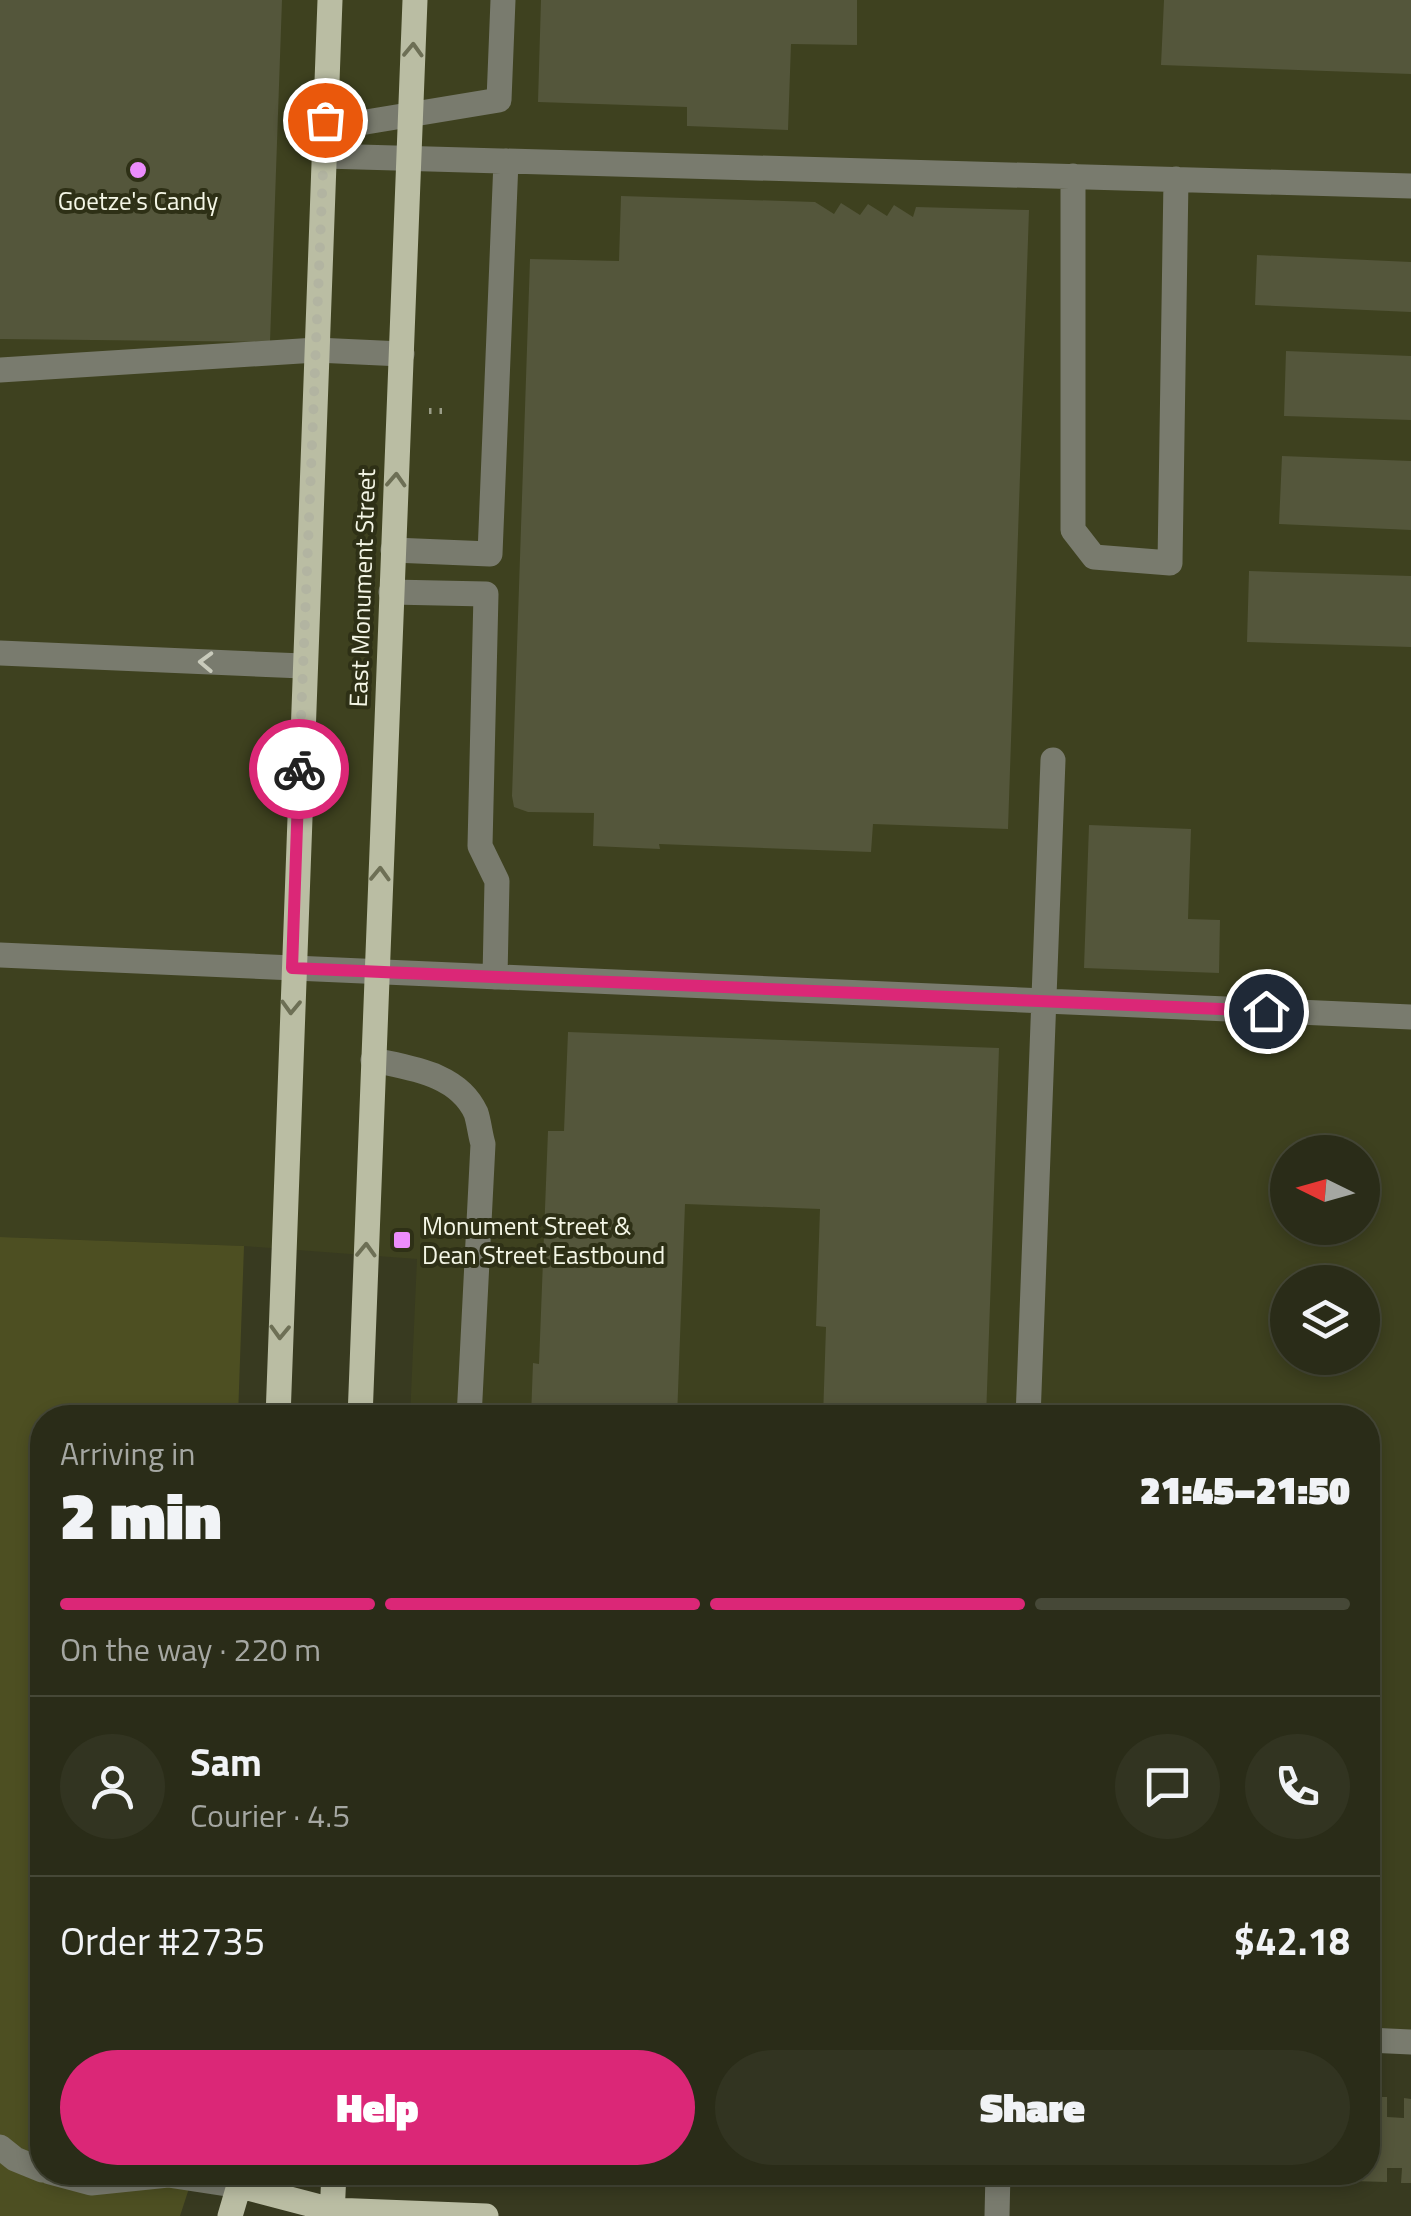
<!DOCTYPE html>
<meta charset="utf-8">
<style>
:root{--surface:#2a2c18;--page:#323421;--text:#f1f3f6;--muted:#a5a7a2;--line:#464837;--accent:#db2777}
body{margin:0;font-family:"Titillium Web",sans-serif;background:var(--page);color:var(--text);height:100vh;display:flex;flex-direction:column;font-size:38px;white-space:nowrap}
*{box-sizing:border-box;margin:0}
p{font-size:32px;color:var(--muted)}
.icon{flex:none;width:55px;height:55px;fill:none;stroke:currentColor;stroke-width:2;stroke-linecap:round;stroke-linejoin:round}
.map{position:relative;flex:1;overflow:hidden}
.side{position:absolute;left:30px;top:1405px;width:1350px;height:780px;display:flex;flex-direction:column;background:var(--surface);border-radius:40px;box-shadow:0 5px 15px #0003,0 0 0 2px var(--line)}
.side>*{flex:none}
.needle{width:65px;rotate:275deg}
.tools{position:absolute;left:1270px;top:1135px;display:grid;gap:20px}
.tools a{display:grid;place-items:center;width:110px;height:110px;border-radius:50%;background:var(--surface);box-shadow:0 5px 15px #0003,0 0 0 2px var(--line);font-size:50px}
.pin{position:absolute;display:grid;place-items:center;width:85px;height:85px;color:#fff;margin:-42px;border:5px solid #fff;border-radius:50%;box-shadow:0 2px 10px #0007}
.courier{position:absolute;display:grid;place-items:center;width:100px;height:100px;margin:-50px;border:8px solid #db2777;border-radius:50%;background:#fff;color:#222;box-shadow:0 2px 12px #0007}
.overview em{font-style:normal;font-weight:800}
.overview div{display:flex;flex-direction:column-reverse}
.overview{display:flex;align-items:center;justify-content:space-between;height:170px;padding:0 30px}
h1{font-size:65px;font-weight:800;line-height:75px}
.bar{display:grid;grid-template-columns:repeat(4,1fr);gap:15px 10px;align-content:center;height:120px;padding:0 30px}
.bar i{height:12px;border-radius:8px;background:var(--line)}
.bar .active{background:var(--accent)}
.bar p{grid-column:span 4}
.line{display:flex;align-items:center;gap:25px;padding:0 30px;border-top:2px solid var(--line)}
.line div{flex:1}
.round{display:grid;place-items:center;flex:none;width:105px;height:105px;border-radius:52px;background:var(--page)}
.cta{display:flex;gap:20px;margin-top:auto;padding:20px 30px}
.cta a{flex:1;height:115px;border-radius:60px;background:var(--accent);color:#fff;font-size:40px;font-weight:800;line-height:115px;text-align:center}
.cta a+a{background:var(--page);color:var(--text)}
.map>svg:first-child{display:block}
</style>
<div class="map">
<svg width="1411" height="2216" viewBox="0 0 1411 2216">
<rect width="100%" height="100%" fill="#383a20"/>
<!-- built -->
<path fill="#3e411f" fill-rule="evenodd" d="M0,0H1411V2030L1368,2027V1418L410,1417L417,1259L244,1246L0,1237ZM1288,1152H1362V1228H1288ZM1288,1282H1362V1358H1288Z"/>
<!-- green -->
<path fill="#4d4f22" d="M0,1237L244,1246L238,1417L42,1418V2172L194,2173L180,2216H0Z"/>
<!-- building -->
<path fill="#54563b" d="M0,0H282L270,342L0,339Z
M541,0H857V45L791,44L788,130L687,126V107L538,102Z
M1164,0H1411V74L1161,65Z
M621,196L815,202L834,214L841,203L860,215L868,204L887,216L894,205L913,217L916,207L1029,210L1008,829L873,824L871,852L659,844L660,849L593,846L594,813L528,812L514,807L512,796L530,259L619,261Z
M1257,255L1411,262V312L1255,305Z
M1286,351L1411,356V420L1284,416Z
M1282,456L1411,461V530L1279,524Z
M1249,571L1411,576V647L1247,642Z
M1089,825L1191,829L1188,919L1220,920L1219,973L1084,968Z
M568,1032L999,1048L986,1418H823L826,1327L816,1326L820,1209L685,1204L677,1418L531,1417L533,1363L539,1364L548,1131H564Z
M1368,2097H1387V2117L1404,2118V2098L1411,2099V2183H1401L1402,2168H1387V2182L1351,2181L1352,2172H1368Z
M1303,2172H1340V2181L1303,2180Z"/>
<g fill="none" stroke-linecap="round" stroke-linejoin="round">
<!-- path -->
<path stroke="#9b9d88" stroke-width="6" stroke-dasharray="2.5 8" stroke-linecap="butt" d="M429,411H447"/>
<!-- minor -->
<path stroke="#797b6e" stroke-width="25" d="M325,121L366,122L499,100L503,0
M324,156L1411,186
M1073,176V530L1094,557L1170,563L1176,179
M0,370L316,350L402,354
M393,550L490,554L506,161
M391,592L486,594L480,846L497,881L495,977
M0,653L303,666
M0,955L1411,1017
M373,1060C409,1068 458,1073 476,1113C479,1122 480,1134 483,1144L469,1418
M1028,1418L1053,760
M1368,2040L1411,2042
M0,2147L15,2159L42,2170
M50,2172L91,2183L168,2175L240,2186
M997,2216L998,2172"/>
<!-- major -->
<path stroke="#babda3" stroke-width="25" d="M278,1418L330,0
M360,1418L415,0
M240,2186L332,2210L486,2216
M230,2216L243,2172
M332,2216L334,2172"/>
</g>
<!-- one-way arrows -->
<defs><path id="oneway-chevron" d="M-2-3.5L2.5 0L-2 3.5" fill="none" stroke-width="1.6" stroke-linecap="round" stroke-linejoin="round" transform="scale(2.5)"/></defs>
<g stroke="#6d6f55">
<use href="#oneway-chevron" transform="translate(413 50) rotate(-88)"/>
<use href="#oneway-chevron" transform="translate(396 480) rotate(-87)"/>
<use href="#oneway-chevron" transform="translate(380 874) rotate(-88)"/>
<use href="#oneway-chevron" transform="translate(291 1007) rotate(92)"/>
<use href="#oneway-chevron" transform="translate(366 1250) rotate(-88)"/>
<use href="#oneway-chevron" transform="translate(280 1332) rotate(92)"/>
</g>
<use stroke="#c9cbbc" href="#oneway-chevron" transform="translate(206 662) rotate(-178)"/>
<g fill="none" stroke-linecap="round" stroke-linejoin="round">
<!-- done -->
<path stroke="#b2b4a1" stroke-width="10" stroke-dasharray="0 18" d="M299,769L325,120"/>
<!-- route -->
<path stroke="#db2777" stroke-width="12" d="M299,769L292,968L1266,1011"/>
</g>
<!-- markers -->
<g fill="#ec8cfb" stroke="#2e3016" stroke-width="4">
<circle cx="138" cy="170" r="10"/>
<rect x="392" y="1230" width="20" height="20" rx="5"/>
</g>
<g text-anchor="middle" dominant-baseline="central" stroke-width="8" stroke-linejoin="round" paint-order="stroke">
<!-- poi labels -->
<g font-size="25" fill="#f4f6e6" stroke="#2e3016">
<text x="138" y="201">Goetze's Candy</text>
<text x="422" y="1226" text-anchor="start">Monument Street &amp;<tspan x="422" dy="29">Dean Street Eastbound</tspan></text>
</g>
<!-- street labels -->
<g font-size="25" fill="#f4f6e6" stroke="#2e3016">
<text transform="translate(362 588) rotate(-88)">East Monument Street</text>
</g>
</g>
</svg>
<div class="tools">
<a><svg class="needle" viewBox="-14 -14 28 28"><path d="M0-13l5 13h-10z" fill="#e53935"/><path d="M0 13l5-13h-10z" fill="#a5a7a2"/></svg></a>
<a><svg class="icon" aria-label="layers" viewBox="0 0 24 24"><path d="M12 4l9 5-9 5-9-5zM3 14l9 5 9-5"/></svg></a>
</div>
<div class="pin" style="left:325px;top:120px;background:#ea580c"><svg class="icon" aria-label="bag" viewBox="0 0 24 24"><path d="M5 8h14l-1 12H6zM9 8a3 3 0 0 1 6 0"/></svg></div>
<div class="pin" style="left:1266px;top:1011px;background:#1f2937"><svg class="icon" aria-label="home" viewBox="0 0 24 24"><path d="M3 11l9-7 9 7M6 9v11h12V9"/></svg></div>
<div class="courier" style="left:299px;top:769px"><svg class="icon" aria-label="bike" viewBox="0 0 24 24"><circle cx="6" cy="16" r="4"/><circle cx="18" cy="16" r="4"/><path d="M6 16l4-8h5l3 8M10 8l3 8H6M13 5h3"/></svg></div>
<section class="side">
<div class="overview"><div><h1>2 min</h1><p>Arriving in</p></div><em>21:45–21:50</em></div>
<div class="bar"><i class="active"></i><i class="active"></i><i class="active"></i><i></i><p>On the way · 220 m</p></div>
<div class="line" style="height:180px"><a class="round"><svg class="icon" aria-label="person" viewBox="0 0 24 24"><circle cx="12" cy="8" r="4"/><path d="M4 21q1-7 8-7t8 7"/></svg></a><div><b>Sam</b><p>Courier · 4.5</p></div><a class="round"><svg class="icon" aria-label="chat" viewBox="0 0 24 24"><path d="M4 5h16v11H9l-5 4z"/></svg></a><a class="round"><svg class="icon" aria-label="phone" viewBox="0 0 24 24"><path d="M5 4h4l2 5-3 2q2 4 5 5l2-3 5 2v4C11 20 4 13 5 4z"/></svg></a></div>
<div class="line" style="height:130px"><div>Order #2735</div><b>$42.18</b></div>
<div class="cta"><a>Help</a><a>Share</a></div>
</section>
</div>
